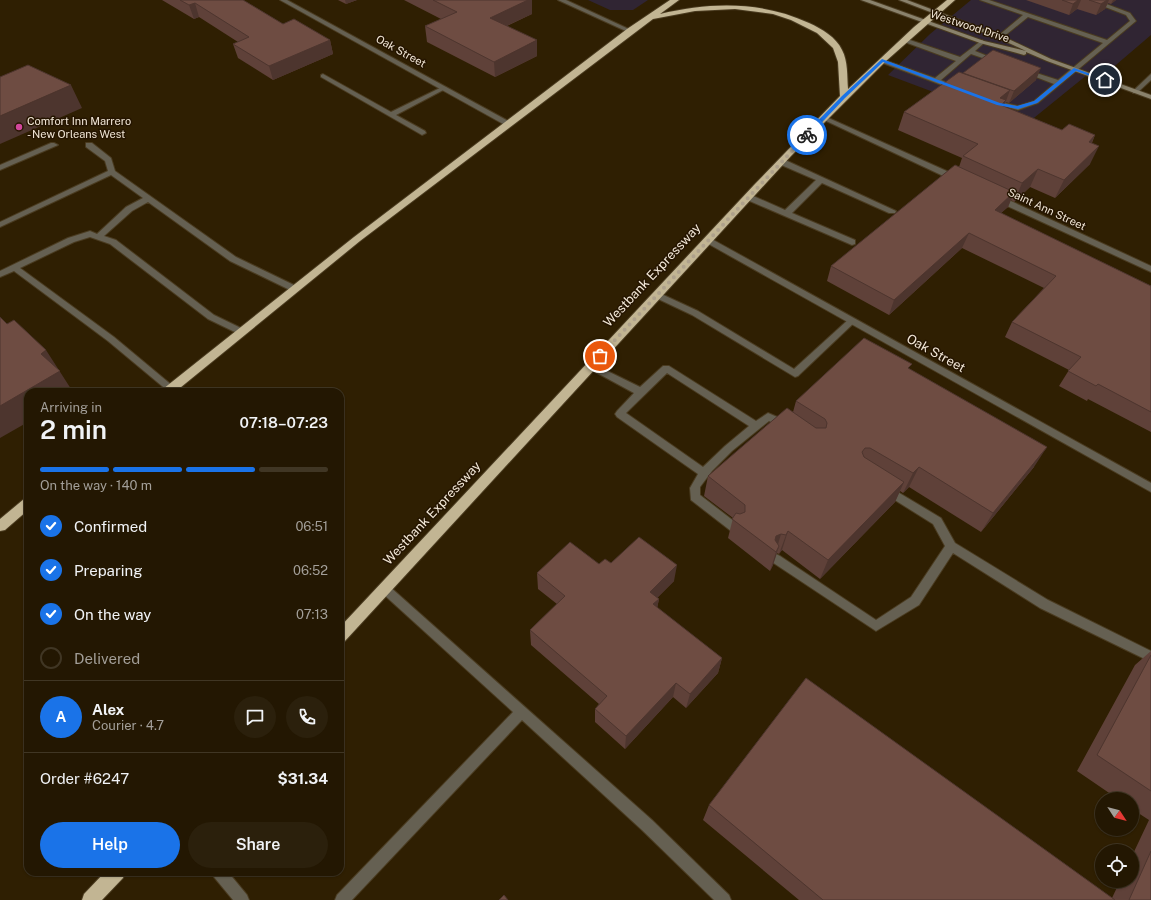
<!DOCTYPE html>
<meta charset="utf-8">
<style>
:root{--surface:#231702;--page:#2b200c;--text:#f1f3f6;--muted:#a39f99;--line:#403624;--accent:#1a73e8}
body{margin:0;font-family:"Public Sans",sans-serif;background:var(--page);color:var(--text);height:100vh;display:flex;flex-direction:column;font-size:15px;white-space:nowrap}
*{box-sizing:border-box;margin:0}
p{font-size:13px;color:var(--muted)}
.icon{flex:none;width:22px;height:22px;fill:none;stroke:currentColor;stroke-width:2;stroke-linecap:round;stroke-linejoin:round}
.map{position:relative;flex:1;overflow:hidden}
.sheet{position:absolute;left:24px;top:388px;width:320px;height:488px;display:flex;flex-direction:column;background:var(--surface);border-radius:12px;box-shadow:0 1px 3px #0004,0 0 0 1px var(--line)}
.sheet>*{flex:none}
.needle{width:26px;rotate:126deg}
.fabs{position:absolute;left:1095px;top:792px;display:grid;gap:8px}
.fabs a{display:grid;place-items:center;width:44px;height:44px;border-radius:50%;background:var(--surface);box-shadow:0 1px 3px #0004,0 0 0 1px var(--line);font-size:20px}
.pin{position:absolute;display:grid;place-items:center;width:34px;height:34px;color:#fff;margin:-17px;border:2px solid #fff;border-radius:50%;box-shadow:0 1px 4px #0007}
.courier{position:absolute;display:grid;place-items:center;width:40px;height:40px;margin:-20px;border:3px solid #1a73e8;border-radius:50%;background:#fff;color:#222;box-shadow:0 1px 5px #0007}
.summary em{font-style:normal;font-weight:600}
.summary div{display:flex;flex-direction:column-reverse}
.summary{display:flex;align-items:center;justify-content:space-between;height:68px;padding:0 16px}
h1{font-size:26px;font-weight:600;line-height:30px}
.bar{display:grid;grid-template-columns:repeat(4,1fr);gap:6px 4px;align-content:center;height:48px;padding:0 16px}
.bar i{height:5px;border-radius:3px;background:var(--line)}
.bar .on{background:var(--accent)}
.bar p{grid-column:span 4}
.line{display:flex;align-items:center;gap:10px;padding:0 16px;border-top:1px solid var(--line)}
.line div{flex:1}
.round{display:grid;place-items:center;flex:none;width:42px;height:42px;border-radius:21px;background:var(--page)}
ol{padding:0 16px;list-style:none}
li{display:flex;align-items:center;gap:12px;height:44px}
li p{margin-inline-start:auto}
li .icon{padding:4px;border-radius:50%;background:var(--accent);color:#fff;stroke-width:4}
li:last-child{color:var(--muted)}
li i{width:22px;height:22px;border:2px solid var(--line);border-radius:50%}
.action{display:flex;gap:8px;margin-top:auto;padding:8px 16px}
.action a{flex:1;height:46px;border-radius:24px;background:var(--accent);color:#fff;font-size:16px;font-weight:600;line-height:46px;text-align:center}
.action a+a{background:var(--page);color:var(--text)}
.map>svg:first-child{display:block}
</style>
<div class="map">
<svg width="1151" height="900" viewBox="0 0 1151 900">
<rect width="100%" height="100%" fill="#2f1f02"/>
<!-- commercial -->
<path fill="#302533" d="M588,0H648L633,10H610Z
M971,0H1151V35L1110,70L1098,66L1024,126L888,75L930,34Z"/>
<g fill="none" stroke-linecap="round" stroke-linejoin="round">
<defs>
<path id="lane" d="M980,0H989L1107,40L1130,21L1126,15L1087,0H1096L1130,13L1136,21L1038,103L1018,110L989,102L992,100L1018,106L1034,101L1054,84L1023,72V70H1027L1058,80L1103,43L1028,17L1002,38H998V36L1023,15Z
M904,38L960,57L982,40L985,42L975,51L1000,61L997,63L971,54L941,80L957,87V89L955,90L880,62V60H884L935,78L956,61L902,41L901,40Z
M323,74L391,112L442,87L447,88L396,115L425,131L426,133L422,135L321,77V75Z
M1151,74V80L1137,93H1133V91Z
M51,143H54L58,145L0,170V165Z
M86,143H92L111,158L115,171L236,257L298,287L299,289L298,291H292L230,261L148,202L132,211L104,236L116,240L214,315L245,330L246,332L245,334H239L208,319L110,244L90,237L74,242L20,268L114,337L174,387L176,389L174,391H168L108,341L14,271L0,277V271L68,238L90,231L97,234L126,207L143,198L111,175L0,227V222L108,171L105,161L86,147Z
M779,160H785L896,211L895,213H889L822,183L792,213L855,240V244L852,245L745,199V195H751L785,210L816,180L779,164Z
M657,292L698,311L794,369L849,319H855L856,321L798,376L795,377L692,315L654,297L653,295Z
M591,363L640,387L663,366H669L756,421L768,413L789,422L791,425L789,428L786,429L769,421L764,425L732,451L712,471L700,487V495L739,525L740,528L739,531L735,532L731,531L691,500L690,488L698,474L617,417L615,414L617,411L634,393L588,368L586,366ZM667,373L749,426L725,446L703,467L626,413Z
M886,485L941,518L955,543L1048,600L1151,651V662L1040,608L953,553L919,605L876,631L772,562L771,559L772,556L776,554L780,556L876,620L911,597L945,546L933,524L882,492L881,489L882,486Z
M385,584L389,586L652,820L729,895L731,900H714L642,830L522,720L352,900H335L337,895L513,712L381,592L379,589L381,586Z"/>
<path id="street" d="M280,0H287L512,123L508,125H505Z
M558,0H566L633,31L628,32Z
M824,116L960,177L961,179L957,181H954L822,119L820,118Z
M994,196H1000L1151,266V272L994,200Z
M708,237L1151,483V492L705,242L704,240Z
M212,872H228L247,895L249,900H233L214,877Z"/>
<path id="secondary" d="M861,0H870L984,41L1026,51L998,38L899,0H907L1002,36L1051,59L1151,95V99L1047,61L1026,52V54L1024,55L980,43Z"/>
<path id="highway" d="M670,0H679L660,14C711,2 761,1 809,23C822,29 836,37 842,50C848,61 847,76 848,89L914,27L947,0H955L886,61L791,156L345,641L340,643V627L754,185L840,96L838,62L833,48L817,33L791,20L773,14L735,9L695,11L653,19L360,241L175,392H161L163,389L354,237L627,29Z
M28,498V510L5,530L0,531V519L24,499Z
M105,872H125L123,878L102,900H82L84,894Z"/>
</defs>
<!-- lane casing -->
<use href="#lane" stroke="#4a3b20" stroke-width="2"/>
<!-- street casing -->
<use href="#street" stroke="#4a3b20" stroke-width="2"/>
<!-- secondary casing -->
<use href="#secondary" stroke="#4a3b20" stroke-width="2"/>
<!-- highway casing -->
<use href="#highway" stroke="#4a3b20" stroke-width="2"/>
<!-- lane -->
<use href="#lane" fill="#656052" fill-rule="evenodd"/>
<!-- street -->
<use href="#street" fill="#656052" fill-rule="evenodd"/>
<!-- secondary -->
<use href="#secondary" fill="#8a826c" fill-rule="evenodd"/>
<!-- highway -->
<use href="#highway" fill="#c2b593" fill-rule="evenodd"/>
</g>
<!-- wall -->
<path fill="#5f4139" d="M162,0H243L283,24L330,40L333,54L273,80L238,58L233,44L238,42L199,17L194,19Z
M338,0H357L346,4Z
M404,0H532V14L507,26L537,56L495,77L427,42L425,26L441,19Z
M1026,0H1116L1111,4L1108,3L1105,9L1096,15L1077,9L1069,15Z
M962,73L1036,80L1009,103L1006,102L1004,106L1062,130L1095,135L1092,143L1090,164L1055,198L1030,187L1014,202L1011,200L1008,207L1001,213L1151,286V432L1088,399L1087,401L1059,386L1069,370L1005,337L1012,322L1044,288L962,248L889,315L827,281L831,266L959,167L962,158L898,130L904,112Z
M910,369L1034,467L981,532L909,487L903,493L900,491L895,502L820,579L782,550L779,554L777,553L773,565L770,571L728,538L733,518L704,496L708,476L793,412L796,401Z
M611,563L674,581L657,598L659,599L657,608L722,658L718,673L686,708L673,697L625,749L595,722V709L599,704L531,645L530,630L557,604L538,589L537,573Z
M1151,651V900H799L703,820L709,805L1112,898L1120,881H1132V856L1149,820L1132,809V799H1118L1077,771L1135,665Z"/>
<!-- shaded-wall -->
<path fill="#4d352e" d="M345,0H357L346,4Z
M528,0H532V14L491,33L490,18Z
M1078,0H1081L1077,9L1069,15L1073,4Z
M1107,0H1109L1105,9L1096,15L1101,4Z
M1113,0H1116L1111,4Z
M195,3L199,17L194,19L189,5Z
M330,40L333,54L273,80L269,66Z
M537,40V56L495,77L494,62Z
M1041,68L1036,80L1009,103L1014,91Z
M71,85L82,108L0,144V116Z
M1010,90L1006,101V100L999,118L1000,98Z
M1095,135L1086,154L1089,142Z
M1099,146L1090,164L1055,198L1064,180Z
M1038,169L1030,187L1014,202L1022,183Z
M1014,192L1008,207L988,224L995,210Z
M969,233L962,248L889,315L894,300Z
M46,350L73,392H28V422L0,438V406L41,354Z
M1047,447L1034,467L981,532L993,513Z
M919,467L909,487L903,493L913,473Z
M904,482L895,502L820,579L828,560Z
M788,531L782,550L779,554L786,535Z
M781,534L776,551L773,549L776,536Z
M779,546L773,565L770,571L776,552Z
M677,565L674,581L648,607L650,592Z
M659,599L656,614L653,604Z
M722,658L718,673L686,708L690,694Z
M676,683L673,697L625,749L626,736Z"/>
<!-- building -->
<path fill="#6e4c42" stroke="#4d352e" d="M180,0H243L283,24L294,19L330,40L269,66L233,44L249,37L195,3L189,5Z
M433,0H528L490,18L537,40L494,62L425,26L457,12Z
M1062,0H1078L1073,4Z
M1089,0H1107L1101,4Z
M993,50L1041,68L1014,91L963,73Z
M28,65L71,85L0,116V77Z
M959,72L1010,90L1000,98L1006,100L1001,105L1062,130L1069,124L1095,135L1089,142L1099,146L1064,180L1038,169L1022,183L963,156L978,144L904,112Z
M955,165L1014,192L995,210L1151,286V412L1098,384L1096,386L1068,371L1081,357L1012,322L1056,276L969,233L894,300L831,266Z
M0,317L7,324L14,320L46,350L41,354L60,371L0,406Z
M864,338L912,364L908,368L1047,447L993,513L919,467L913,473L870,448H865L862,452L864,457L904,482L828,560L788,531L786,535L781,534L776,536L775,540L779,546L776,552L732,519L736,513L740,514L745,512V505L708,476L787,408L816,428H826L827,423L825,419L796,401Z
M639,537L677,565L650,592L659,599L653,604L722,658L690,694L676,683L626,736L595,709L607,696L530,630L565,596L537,573L570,542L599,564L605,559L611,563Z
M1151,655V791L1097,755Z
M806,678L1115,900H823L709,805Z
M1151,851V900H1129Z
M504,895L508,900H499Z"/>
<!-- route -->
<path fill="#1a73e8" d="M882,59L1000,103L1017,106L1034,101L1074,68L1107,80L1104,81L1076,71L1037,103L1018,109L997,105L883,62L845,98L809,136H805V134L842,96Z"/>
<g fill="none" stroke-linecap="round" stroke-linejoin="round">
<!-- done -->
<path stroke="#aea18c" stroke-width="4" stroke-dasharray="0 7.2" d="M600,356L807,135"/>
</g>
<!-- markers -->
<circle fill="#d1479c" stroke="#251500" stroke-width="1.5" cx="19" cy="127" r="4"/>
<g text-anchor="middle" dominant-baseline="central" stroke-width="3" stroke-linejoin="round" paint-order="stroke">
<!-- far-street labels -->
<g font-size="11" fill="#f2e7d7" stroke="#251500">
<text transform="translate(970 26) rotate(18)">Westwood Drive</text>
<text transform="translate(401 51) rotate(29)">Oak Street</text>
<text transform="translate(1047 209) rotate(25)">Saint Ann Street</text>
</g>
<!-- far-poi labels -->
<g font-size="11" fill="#f2e7d7" stroke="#251500" text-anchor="start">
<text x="27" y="121">Comfort Inn Marrero<tspan x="27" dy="13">- New Orleans West</tspan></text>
</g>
<!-- street labels -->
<g font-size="13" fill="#f2e7d7" stroke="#251500">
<text transform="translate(652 275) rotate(-47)">Westbank Expressway</text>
<text transform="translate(936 353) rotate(29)">Oak Street</text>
<text transform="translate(432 513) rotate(-47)">Westbank Expressway</text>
</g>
</g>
</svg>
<div class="fabs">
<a><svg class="needle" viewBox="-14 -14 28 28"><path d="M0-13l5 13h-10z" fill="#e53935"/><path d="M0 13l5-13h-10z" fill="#a39f99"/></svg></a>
<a><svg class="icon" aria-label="locate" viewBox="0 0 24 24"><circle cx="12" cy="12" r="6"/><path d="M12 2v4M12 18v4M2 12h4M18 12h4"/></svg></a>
</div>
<div class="pin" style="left:600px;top:356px;background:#ea580c"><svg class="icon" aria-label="bag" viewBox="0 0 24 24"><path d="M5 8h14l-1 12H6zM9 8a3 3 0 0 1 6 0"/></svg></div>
<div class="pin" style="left:1105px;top:80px;background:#1f2937"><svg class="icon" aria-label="home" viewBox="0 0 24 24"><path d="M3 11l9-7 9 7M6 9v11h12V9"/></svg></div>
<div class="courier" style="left:807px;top:135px"><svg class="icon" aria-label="bike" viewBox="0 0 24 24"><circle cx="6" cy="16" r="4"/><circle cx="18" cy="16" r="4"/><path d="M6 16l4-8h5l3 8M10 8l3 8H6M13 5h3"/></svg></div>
<section class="sheet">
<div class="summary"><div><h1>2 min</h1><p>Arriving in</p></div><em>07:18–07:23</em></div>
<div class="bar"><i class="on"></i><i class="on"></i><i class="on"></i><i></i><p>On the way · 140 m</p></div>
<ol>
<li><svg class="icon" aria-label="check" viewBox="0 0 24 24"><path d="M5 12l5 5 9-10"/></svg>Confirmed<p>06:51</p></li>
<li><svg class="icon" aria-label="check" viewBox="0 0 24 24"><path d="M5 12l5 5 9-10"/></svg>Preparing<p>06:52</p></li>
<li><svg class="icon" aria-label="check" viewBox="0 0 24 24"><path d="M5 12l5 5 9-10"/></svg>On the way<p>07:13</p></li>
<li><i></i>Delivered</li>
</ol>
<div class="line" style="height:72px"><b class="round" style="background:var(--accent);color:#fff">A</b><div><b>Alex</b><p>Courier · 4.7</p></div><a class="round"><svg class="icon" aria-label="chat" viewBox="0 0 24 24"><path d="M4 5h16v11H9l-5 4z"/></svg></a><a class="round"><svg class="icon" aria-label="phone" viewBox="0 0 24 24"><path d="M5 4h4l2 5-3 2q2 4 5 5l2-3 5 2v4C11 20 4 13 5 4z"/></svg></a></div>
<div class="line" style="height:52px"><div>Order #6247</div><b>$31.34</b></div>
<div class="action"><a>Help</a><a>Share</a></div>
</section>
</div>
